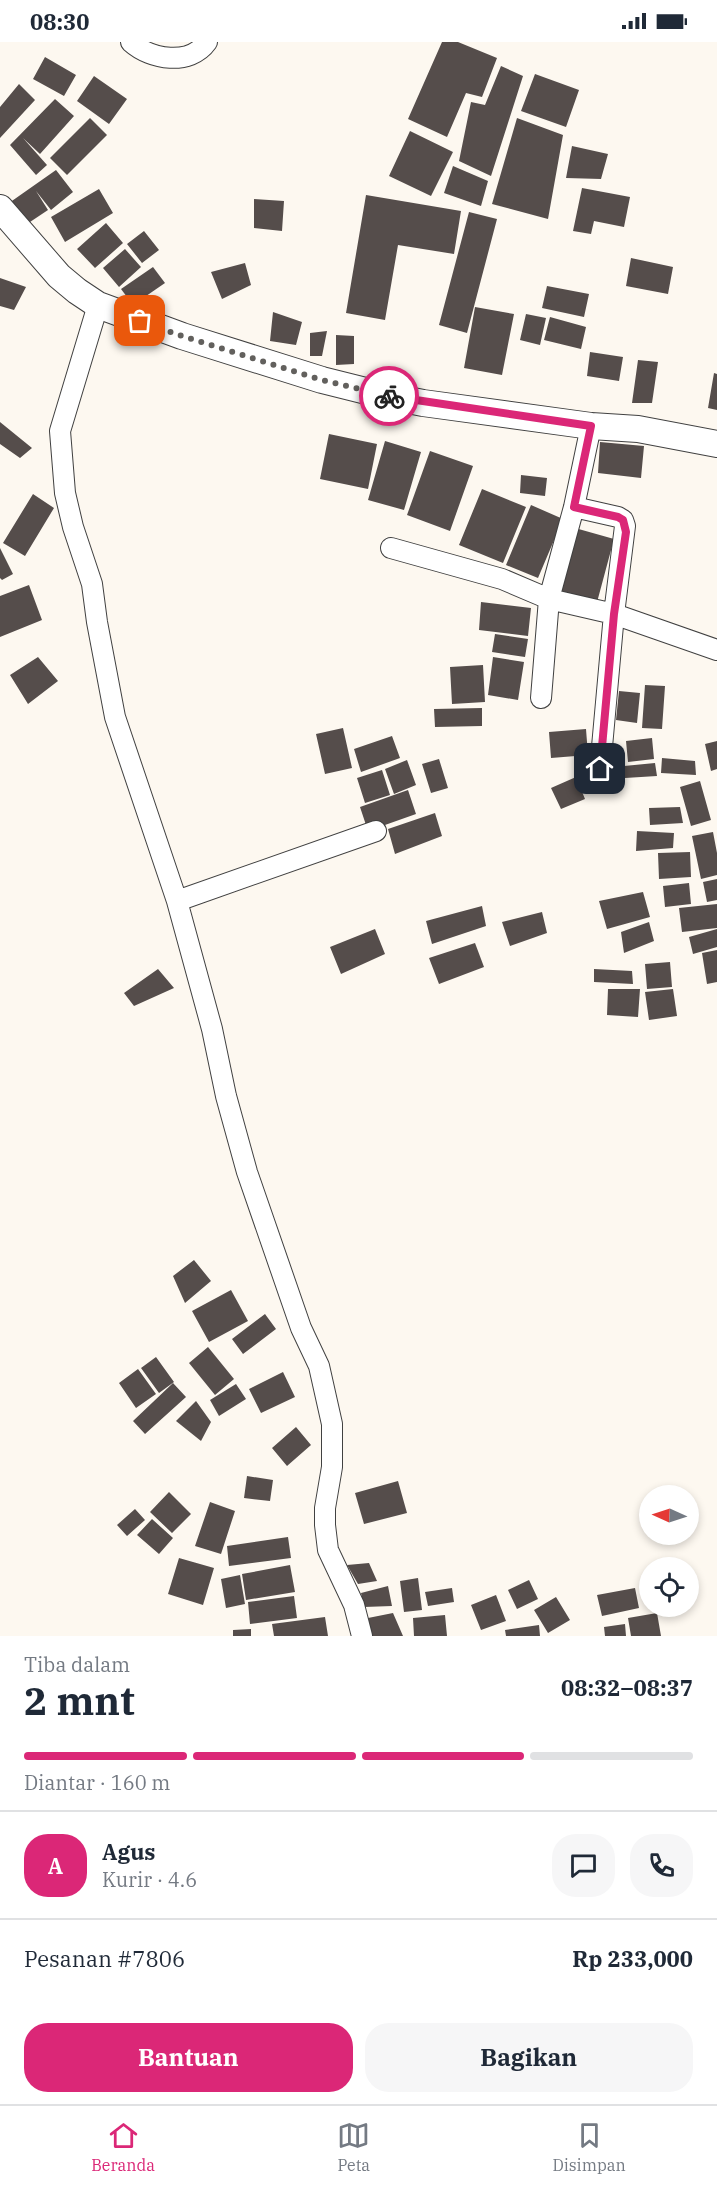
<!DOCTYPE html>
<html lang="id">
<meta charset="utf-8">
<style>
:root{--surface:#fff;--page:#f6f6f7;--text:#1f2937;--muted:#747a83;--line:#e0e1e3;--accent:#db2777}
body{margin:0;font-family:"IBM Plex Serif",serif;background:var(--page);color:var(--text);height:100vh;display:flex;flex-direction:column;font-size:22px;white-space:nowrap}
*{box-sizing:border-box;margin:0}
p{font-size:20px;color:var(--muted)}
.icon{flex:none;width:33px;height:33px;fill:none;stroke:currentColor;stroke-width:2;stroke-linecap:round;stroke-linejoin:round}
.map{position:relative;height:1594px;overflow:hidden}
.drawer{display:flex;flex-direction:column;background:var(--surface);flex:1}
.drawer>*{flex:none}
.needle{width:39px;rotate:273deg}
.fabs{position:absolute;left:639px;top:1443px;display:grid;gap:12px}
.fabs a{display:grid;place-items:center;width:60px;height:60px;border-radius:50%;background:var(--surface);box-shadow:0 3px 9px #0003;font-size:30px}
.pin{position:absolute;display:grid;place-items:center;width:51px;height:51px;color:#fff;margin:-26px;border-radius:12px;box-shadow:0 3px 9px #0006}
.courier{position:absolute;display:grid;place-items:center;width:60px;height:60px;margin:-30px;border:4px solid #db2777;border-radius:50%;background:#fff;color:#222;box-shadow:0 2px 8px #0007}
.overview em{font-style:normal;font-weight:700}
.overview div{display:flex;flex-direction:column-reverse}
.overview{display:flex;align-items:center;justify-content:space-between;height:102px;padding:0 24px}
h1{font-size:39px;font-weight:700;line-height:45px}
.bar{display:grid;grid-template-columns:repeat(4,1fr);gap:9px 6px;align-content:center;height:72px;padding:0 24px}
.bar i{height:8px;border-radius:4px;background:var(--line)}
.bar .current{background:var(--accent)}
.bar p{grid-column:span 4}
.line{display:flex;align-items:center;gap:15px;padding:0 24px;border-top:2px solid var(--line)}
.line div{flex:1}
.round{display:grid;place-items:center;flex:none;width:63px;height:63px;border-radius:24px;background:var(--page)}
.primary-button{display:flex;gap:12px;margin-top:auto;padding:12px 24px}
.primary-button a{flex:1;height:69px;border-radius:24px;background:var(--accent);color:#fff;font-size:24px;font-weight:700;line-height:69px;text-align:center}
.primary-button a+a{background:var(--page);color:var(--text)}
.status{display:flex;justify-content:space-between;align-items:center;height:42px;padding:0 30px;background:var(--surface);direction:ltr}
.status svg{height:16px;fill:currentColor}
.dock{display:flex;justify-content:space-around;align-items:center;height:84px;border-top:2px solid var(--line);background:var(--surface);font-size:16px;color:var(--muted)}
.dock a{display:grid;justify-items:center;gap:3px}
.dock .current{color:var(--accent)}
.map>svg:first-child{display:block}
</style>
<div class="status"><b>08:30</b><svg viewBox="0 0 49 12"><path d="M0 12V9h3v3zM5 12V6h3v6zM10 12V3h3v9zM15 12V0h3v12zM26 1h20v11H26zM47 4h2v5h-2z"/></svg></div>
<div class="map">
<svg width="717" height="1594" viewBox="0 0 717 1594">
<rect width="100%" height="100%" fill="#fdf8f0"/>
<!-- building -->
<path fill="#554d4b" d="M442,0H458L497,16L482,55L466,51L447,95L408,77Z
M45,15L76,33L64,54L33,37Z
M501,24L523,34L491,134L459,119L471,60L485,63Z
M535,32L579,48L566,85L521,69Z
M94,34L127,57L109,82L77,59Z
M19,42L35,58L0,96V65Z
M55,57L74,74L40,112L23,96L47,123L36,133L10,103Z
M90,76L107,93L67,133L50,116Z
M517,76L563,93L548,177L492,162Z
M410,89L453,110L431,154L389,134Z
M572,104L608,112L601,137L566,136Z
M453,124L488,139L481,164L444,151Z
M56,128L73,150L51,168L36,149L48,168L24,184L9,161Z
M582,146L630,155L624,185L594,179L591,192L573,189Z
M99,147L113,171L65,200L51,175Z
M366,153L461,169L454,212L398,203L385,278L346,271Z
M254,157L284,159L282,189L254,186Z
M469,170L497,177L467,291L439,283Z
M106,181L123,201L95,226L77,207Z
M144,189L159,208L142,221L127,202Z
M125,207L141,225L119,245L103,226Z
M631,216L673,225L668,252L626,244Z
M245,221L251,243L222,257L211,230Z
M153,225L165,241L133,263L121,247Z
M0,236L26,245L14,268L0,264Z
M547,244L589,252L584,275L542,266Z
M475,265L514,272L502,333L464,326Z
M273,270L302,280L296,303L270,299Z
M526,272L546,276L540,303L520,298Z
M550,275L586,285L581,307L544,298Z
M327,289L322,314H310V291Z
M336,293L354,294V322L336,323Z
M590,310L623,315L619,339L587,334Z
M638,318L658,320L652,361H632Z
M714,331L717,332V368L708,366Z
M0,380L32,406L20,416L0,402Z
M329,392L377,402L368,447L320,437Z
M385,399L421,410L404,468L368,458Z
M600,400L644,404L641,436L598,431Z
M430,409L473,424L450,489L407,473Z
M521,433L547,436L545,454L520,451Z
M482,447L526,465L503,521L459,503Z
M33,452L54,466L25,514L3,501Z
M531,463L563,477L538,536L506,523Z
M575,486L614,497L596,564L557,553Z
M0,506L13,532L2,538L0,536Z
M29,543L42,578L0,595V554Z
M481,560L531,566L528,594L479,588Z
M495,592L528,597L525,615L492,610Z
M38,615L58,639L28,662L10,633Z
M493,615L524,620L518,658L488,653Z
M483,623L485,660L452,662L450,625Z
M645,643L665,644L662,687L642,686Z
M619,649L640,651L637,681L616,678Z
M482,666V684L435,685L434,667Z
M343,686L352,726L325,732L316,692Z
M586,687L588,713L551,716L549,690Z
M392,694L400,716L361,730L354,707Z
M652,696L654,717L628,720L626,699Z
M717,699V727L711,729L705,702Z
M662,716L695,719L696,733L661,731Z
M439,717L448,746L431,751L422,722Z
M407,718L416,743L394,752L385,727Z
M655,721L657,734L625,736L624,724Z
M382,728L390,753L365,761L357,736Z
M576,735L585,757L561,767L551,746Z
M700,739L711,778L691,784L680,745Z
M408,748L416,772L368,789L360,765Z
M680,765L683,781L650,783L649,766Z
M435,771L442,794L395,812L388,787Z
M637,789L674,791L673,806L636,809Z
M713,790L717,811V833L701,837L692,794Z
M690,810L691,835L659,837L658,811Z
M717,837V858L707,860L703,840Z
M689,841L691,862L665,865L663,844Z
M643,850L650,875L607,887L599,859Z
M717,862V886L682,890L679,866Z
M482,864L486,884L432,902L426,879Z
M542,870L547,891L510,904L502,880Z
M649,880L654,899L624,911L621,890Z
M375,887L385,912L341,932L330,905Z
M717,887V905L693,912L689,895Z
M475,901L484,925L439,942L429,916Z
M717,908V940L707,942L702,911Z
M670,920L672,945L647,947L645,922Z
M158,927L174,946L134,964L124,951Z
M594,927L632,929L633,942L594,940Z
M608,947H640L638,975L607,973Z
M673,947L677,974L649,978L645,950Z
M194,1218L211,1239L185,1261L173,1234Z
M231,1248L248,1279L209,1300L192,1269Z
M265,1272L276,1287L243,1312L232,1297Z
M208,1305L234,1337L215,1353L189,1321Z
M156,1315L174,1340L159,1351L141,1326Z
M138,1327L156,1352L136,1366L119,1341Z
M283,1330L295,1355L261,1371L249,1347Z
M173,1341L186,1355L145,1392L133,1379Z
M236,1342L246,1357L219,1374L210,1358Z
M196,1359L211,1380L201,1399L176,1379Z
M296,1385L311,1403L287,1424L272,1406Z
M247,1434L273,1438L270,1459L244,1456Z
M398,1439L407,1471L364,1482L355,1451Z
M169,1450L191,1472L172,1491L150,1470Z
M210,1460L235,1469L221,1512L195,1504Z
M135,1467L145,1478L127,1494L117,1483Z
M152,1477L173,1496L159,1512L137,1493Z
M288,1495L291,1516L229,1524L227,1504Z
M179,1516L214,1526L203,1563L168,1552Z
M369,1521L377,1539L358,1542L347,1523Z
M290,1523L295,1550L246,1558L242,1532Z
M240,1533L245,1562L226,1566L221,1537Z
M418,1536L422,1568L404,1570L400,1539Z
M529,1538L538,1557L517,1567L508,1548Z
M388,1544L392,1564L364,1565L361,1551Z
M452,1546L454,1560L428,1564L425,1550Z
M635,1546L639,1566L602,1574L597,1553Z
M496,1553L506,1579L481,1588L471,1563Z
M294,1554L297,1576L250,1582L248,1560Z
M556,1555L570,1578L548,1591L534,1568Z
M393,1571L403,1594H372L368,1576Z
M657,1571L661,1594H631L628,1576Z
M445,1573L447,1594H414L413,1576Z
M325,1575L328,1594H274L272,1582Z
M625,1582L626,1594H605L604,1585Z
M539,1583L540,1594H506L505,1588Z
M251,1587V1594H233V1588Z"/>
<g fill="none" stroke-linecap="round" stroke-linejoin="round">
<defs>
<path id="minor" d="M131,0C151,18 190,24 207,0
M98,263L60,389L65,451L73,485L92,542L97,580L115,675L177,859L212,987L226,1054L247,1130L301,1286L319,1324L332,1382V1425L325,1466V1483L328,1508L354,1563L362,1594
M574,465L618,475L623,478L625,484L614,572L600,727
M391,506L502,537L549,557L614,572L717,608
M541,656L549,557L574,465L591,384
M177,859L376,789"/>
<path id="tertiary" d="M0,166L59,234L77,249L98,263L182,294L322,338L378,352L423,361L591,384L638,387L717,402"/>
</defs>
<!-- minor casing -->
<use href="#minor" stroke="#414141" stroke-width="22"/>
<!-- tertiary casing -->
<use href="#tertiary" stroke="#414141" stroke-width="28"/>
<!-- minor -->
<use href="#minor" stroke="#fff" stroke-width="20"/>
<!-- tertiary -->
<use href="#tertiary" stroke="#fff" stroke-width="26"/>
</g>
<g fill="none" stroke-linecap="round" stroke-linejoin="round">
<!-- done -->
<path stroke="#62605d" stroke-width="6" stroke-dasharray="0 10.8" d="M140,279L182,294L322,338L389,354"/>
<!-- route -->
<path stroke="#db2777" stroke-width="8" d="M389,354L591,384L574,465L618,475L623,478L626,490L614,572L600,727"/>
</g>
</svg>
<div class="fabs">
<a><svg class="needle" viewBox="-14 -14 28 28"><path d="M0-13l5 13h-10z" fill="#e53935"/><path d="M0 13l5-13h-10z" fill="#747a83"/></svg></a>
<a><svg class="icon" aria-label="locate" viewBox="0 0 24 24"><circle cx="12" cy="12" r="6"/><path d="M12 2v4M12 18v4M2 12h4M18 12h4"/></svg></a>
</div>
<div class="pin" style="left:140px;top:279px;background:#ea580c"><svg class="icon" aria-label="bag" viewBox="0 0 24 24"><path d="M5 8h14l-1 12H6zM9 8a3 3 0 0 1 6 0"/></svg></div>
<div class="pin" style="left:600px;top:727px;background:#1f2937"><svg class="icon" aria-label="home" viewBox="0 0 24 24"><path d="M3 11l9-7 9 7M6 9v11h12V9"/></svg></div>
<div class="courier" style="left:389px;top:354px"><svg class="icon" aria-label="bike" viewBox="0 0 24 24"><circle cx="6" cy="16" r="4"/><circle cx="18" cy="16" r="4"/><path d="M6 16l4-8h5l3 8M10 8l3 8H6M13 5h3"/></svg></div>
</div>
<section class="drawer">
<div class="overview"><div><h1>2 mnt</h1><p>Tiba dalam</p></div><em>08:32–08:37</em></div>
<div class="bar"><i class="current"></i><i class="current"></i><i class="current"></i><i></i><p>Diantar · 160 m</p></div>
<div class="line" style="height:108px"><b class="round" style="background:var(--accent);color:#fff">A</b><div><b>Agus</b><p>Kurir · 4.6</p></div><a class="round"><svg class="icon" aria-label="chat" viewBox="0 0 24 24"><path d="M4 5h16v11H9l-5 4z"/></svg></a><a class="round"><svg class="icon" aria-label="phone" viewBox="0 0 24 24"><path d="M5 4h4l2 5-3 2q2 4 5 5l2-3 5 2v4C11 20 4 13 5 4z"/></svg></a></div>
<div class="line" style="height:78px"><div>Pesanan #7806</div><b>Rp 233,000</b></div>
<div class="primary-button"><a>Bantuan</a><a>Bagikan</a></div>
</section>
<nav class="dock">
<a class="current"><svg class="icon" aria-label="home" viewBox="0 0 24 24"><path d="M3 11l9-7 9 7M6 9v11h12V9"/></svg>Beranda</a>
<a><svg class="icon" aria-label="map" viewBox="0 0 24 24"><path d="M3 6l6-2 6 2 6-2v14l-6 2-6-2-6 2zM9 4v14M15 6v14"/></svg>Peta</a>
<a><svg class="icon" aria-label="saved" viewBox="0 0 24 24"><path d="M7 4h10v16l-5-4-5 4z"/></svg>Disimpan</a>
</nav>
